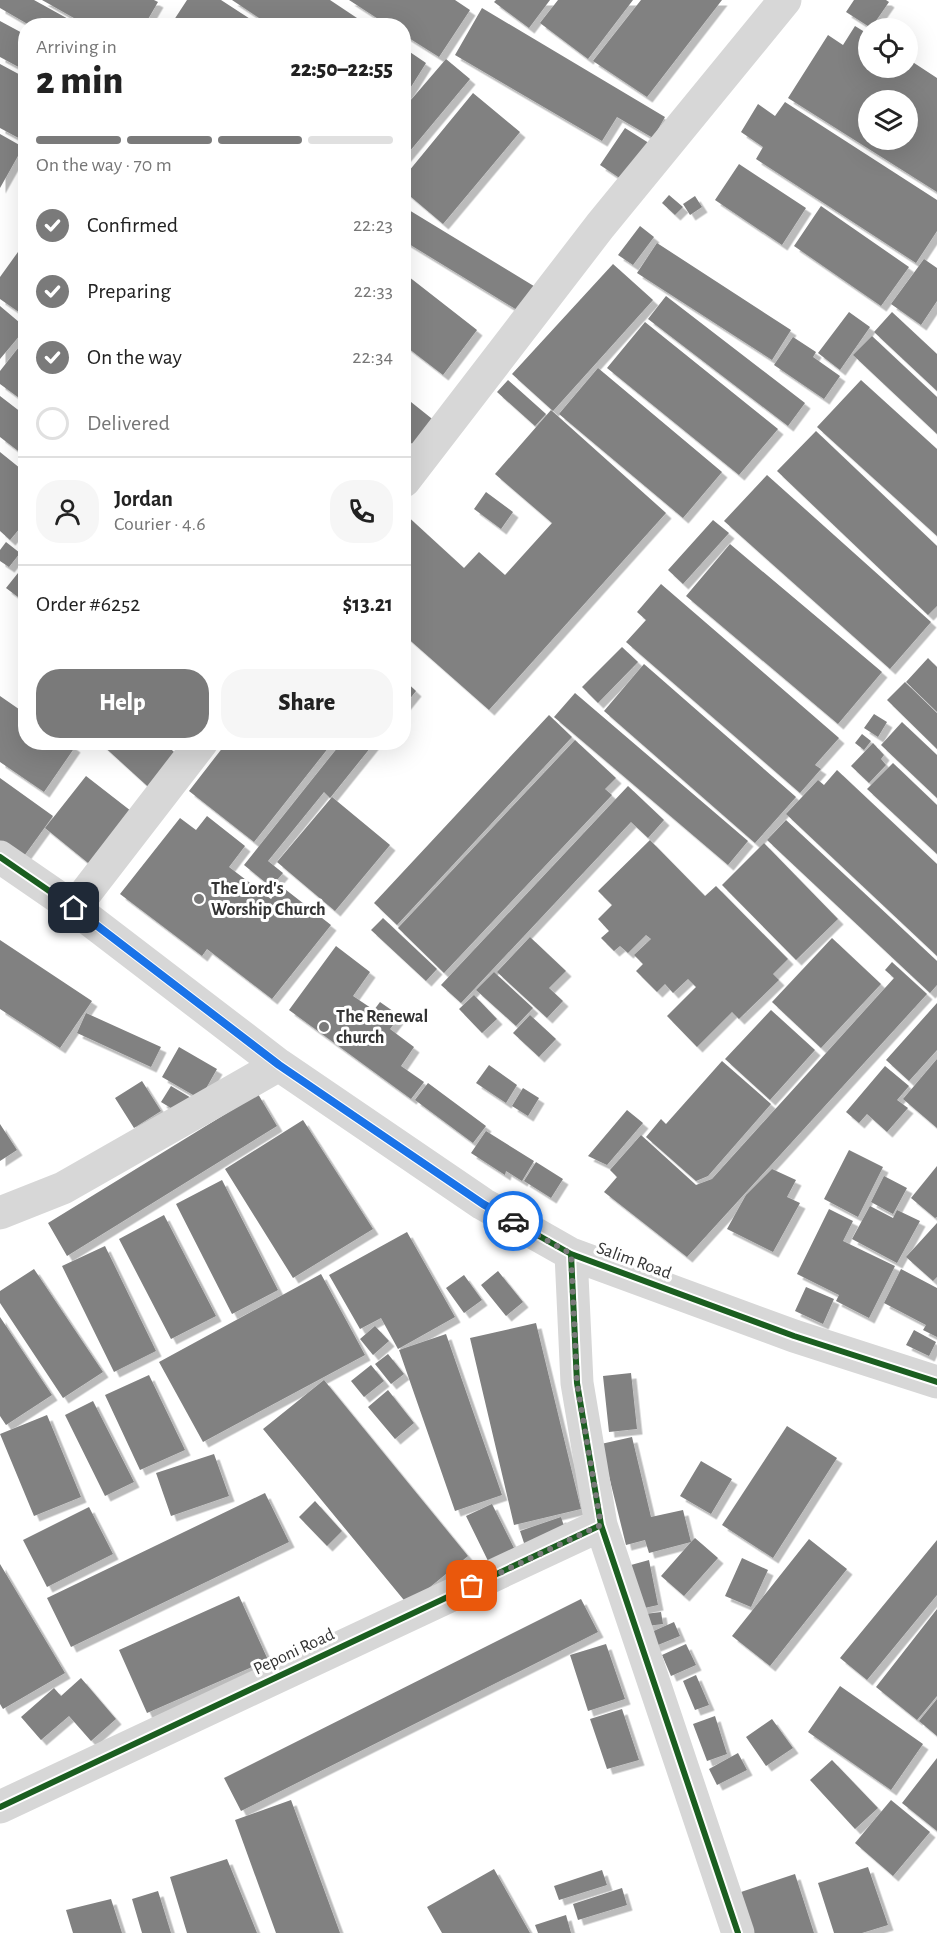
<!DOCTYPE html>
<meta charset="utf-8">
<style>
:root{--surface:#fff;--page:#f6f6f6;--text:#222;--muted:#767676;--line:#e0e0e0;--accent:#7a7a7a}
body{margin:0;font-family:"Alegreya Sans",sans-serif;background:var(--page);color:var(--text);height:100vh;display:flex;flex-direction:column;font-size:22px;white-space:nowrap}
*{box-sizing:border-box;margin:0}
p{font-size:20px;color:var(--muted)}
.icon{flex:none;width:33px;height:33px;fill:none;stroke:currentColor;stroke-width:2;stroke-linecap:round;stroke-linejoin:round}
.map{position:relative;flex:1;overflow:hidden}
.drawer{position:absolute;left:18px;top:18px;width:393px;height:732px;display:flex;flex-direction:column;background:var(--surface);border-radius:24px;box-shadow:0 6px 24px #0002}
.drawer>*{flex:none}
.controls{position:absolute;left:858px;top:18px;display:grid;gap:12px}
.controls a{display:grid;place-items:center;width:60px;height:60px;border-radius:50%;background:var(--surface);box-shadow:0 6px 24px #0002;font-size:30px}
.pin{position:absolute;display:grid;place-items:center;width:51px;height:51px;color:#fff;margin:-26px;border-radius:12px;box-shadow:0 3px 9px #0006}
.courier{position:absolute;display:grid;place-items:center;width:60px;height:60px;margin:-30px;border:4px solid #1a73e8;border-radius:50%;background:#fff;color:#222;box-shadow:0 2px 8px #0007}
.headline em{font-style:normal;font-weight:800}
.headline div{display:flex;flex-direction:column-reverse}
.headline{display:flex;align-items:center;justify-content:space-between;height:102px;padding:0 18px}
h1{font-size:39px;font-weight:800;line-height:45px}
.bar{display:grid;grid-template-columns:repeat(4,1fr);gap:9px 6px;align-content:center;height:72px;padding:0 18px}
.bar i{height:8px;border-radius:4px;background:var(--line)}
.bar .selected{background:var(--accent)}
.bar p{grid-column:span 4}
.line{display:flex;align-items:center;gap:15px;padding:0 18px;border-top:2px solid var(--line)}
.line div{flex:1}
.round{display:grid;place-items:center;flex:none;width:63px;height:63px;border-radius:24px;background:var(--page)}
ol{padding:0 18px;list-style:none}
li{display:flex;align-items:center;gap:18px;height:66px}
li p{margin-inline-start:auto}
li .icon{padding:6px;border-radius:50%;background:var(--accent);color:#fff;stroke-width:4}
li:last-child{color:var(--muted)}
li i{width:33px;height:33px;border:3px solid var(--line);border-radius:50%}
.action{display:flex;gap:12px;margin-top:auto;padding:12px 18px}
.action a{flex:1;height:69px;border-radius:24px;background:var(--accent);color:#fff;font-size:24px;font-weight:800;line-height:69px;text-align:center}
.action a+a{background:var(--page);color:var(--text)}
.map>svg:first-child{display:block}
</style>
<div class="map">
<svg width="937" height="1933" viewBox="0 0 937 1933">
<defs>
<filter id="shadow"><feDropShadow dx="5.5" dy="5.5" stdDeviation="0" flood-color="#0004"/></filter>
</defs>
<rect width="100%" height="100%" fill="#fff"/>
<!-- building -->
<path fill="#818181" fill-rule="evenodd" filter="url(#shadow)" d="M0,0H34L81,26H31L0,8Z
M42,0H154L158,2L144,26H88Z
M187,0H221L261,26H170Z
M232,0H330L369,26H271Z
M349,0H455L470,10L439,57L404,35V26H389Z
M496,0H550L529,28L494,2Z
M558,0H633L588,59L540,23Z
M641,0H722L647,97L593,61Z
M854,0H886L889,2L871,28L846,12Z
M482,8L665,117L653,138L617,117L602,141L455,55Z
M0,21L26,35V71L0,57Z
M855,26L868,34V68H908V59L937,78V192L788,98L828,35L843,45ZM868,100H908V140H868Z
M404,48L426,63L404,98Z
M446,59L470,79L404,158V108Z
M0,64L26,78V142L0,128Z
M473,93L520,132L443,224L404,191V177Z
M785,102L937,200V231L916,263L756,159L763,147L741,132L758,104L775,116Z
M625,128L652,145L627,183L600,165Z
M0,134L23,147L0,188Z
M739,164L806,208L782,245L715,200Z
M669,195L683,207L675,215L662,203Z
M695,196L702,207L690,215L683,204Z
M821,206L909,267L881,306L794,246Z
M404,207L542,291L527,316L404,241Z
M640,226L654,237L633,265L618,255Z
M657,243L791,330L772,360L637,273Z
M23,245L26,247V317L0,299V277Z
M924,259L937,268V301L921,325L891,304Z
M613,264L653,300L553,411L512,374Z
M404,273L477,330L443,375L404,345Z
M666,296L805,403L788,426L648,319Z
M0,306L26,328L0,359Z
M849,312L870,327L840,370L818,353Z
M892,312L937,354V391L874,332Z
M645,322L778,429L739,475L607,368Z
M872,336L937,397V434L853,355Z
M793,337L816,352L813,357L840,376L824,399L774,365Z
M26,338V403L0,384V371Z
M598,368L722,472L683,518L559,414Z
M508,380L546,414L535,426L497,392Z
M861,380L937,449V536L817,427Z
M0,396L26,416V457L0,437Z
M406,398L436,422L416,447L404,437V401Z
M551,410L666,513L489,710L404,635V513L464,568L479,552L505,575L552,523L495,474Z
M816,431L937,546V606L928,615L777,471Z
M0,452L26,473V521L10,540L0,531Z
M767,475L931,622L890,669L724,521Z
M486,492L513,512L501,529L474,509Z
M713,520L729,533L683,584L668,570Z
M6,542L20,553L9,567L0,561V550Z
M730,544L882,672L838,724L686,596Z
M26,563V603L6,588Z
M661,584L839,738L815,765L821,769L800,793L626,642L646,620L637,612Z
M622,647L638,662L598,703L582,687Z
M928,658L937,667V712L906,682Z
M644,664L796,797L755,843L604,711Z
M404,680L416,691L404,706Z
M905,682L937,713V749L887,700Z
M575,693L748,841L728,865L554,717Z
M0,696L26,714V742H68L75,747L44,792L0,762Z
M874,714L887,722L878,737L864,728Z
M549,715L572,737L397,925L374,903Z
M902,722L937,755V798L881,745Z
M862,734L871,741L864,750L855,743Z
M575,740L616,778L605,789L612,795L444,973L398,928Z
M99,742H163L185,762L156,794Z
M227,742H333L254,842L189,791Z
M342,742H375L330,798L324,792L268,861L283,873L271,887L244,865Z
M873,743L884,755L881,759L886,765L869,783L851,766Z
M893,763L937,805V854L867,789Z
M837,770L937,864V956L786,814L818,780L824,785Z
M86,776L140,818L98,871L45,828Z
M0,778L53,816L19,863L0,849Z
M628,786L664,820L648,838L631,822L461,1003L441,985Z
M332,797L390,845L335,911L277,862Z
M207,816L245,846L229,867L271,899L281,886L331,925L272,999L207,949L202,956L120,894L180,818L196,830Z
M786,820L937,961V985L930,993L767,840Z
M650,840L705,896L716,886L788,959L773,974L779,980L739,1019L732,1012L697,1047L667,1016L696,987L688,979L673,993L665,984L657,992L636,971L643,964L634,955L651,939L646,935L628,953L620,946L614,951L601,938L609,931L598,919L612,905L598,891Z
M764,843L838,919L796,960L722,885Z
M383,918L437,969L426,981L371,930Z
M530,937L566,971L549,988L563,1001L547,1018L497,972Z
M832,938L881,984L821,1048L772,1002Z
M0,940L92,1001L60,1048L0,1009Z
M336,946L370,972L353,996L374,1010L380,1002L400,1016L390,1029L414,1047L401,1066L424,1082L411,1099L289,1010Z
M892,962L927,994L687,1257L604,1192L617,1177L610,1170L641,1135L696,1185L712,1179L894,978L885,970Z
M494,972L533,1008L516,1026L476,990Z
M474,995L497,1019L482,1033L459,1009Z
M937,1003V1050L909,1081L886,1060Z
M771,1010L815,1050L770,1100L725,1059Z
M86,1013L161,1047L151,1067L77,1033Z
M530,1015L556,1039L539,1057L513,1033Z
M179,1047L217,1069L200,1099L162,1077Z
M937,1059V1128L903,1099Z
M722,1061L771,1104L708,1176L696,1181L646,1137L661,1119L666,1124Z
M489,1065L517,1085L506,1103L476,1083Z
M885,1066L909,1086L897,1100L908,1108L887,1132L867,1114L859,1123L846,1112Z
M142,1081L161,1111L134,1128L115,1098Z
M428,1083L486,1126L473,1143L415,1100Z
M171,1086L193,1099L184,1116L161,1102Z
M523,1088L539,1098L528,1116L512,1106Z
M258,1094L277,1126L67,1256L48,1223Z
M627,1110L643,1123L607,1165L588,1156Z
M303,1120L373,1229L293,1278L225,1169Z
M0,1124L17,1150L0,1161Z
M486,1131L534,1161L522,1181L506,1171L505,1175L471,1153Z
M849,1150L883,1167L858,1217L824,1199Z
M536,1162L563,1179L551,1198L524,1181Z
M937,1166V1217L935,1218L911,1198Z
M772,1169L796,1180L787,1197L800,1203L773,1252L727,1229L746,1195Z
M884,1176L907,1188L893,1214L871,1202Z
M222,1180L278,1290L232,1314L176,1204Z
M870,1206L893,1218L897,1210L920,1221L897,1263L852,1239Z
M829,1209L853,1221L843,1241L895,1266L869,1318L836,1301L839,1295L797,1274Z
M164,1215L216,1316L171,1339L119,1239Z
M937,1223V1277L933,1281L906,1257Z
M407,1232L455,1317L398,1349L381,1318L360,1329L329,1275Z
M105,1246L156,1351L114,1372L62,1266Z
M34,1269L103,1372L63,1398L0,1303V1291Z
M901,1269L937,1288V1337L923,1330L926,1325L884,1303Z
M498,1271L523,1302L506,1316L481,1285Z
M321,1274L365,1355L203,1442L159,1362Z
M464,1275L482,1300L464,1313L446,1288Z
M806,1287L834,1299L823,1324L795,1311Z
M0,1317L52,1395L6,1425L0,1416Z
M536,1323L581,1509L514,1525L470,1338Z
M375,1326L389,1341L373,1355L360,1339Z
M914,1330L936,1342L929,1356L906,1345Z
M446,1334L502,1495L455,1511L399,1350Z
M388,1354L404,1374L391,1384L375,1364Z
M371,1365L384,1381L364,1397L351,1381Z
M631,1373L637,1429L609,1432L603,1376Z
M149,1375L185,1450L140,1470L105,1395Z
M324,1380L468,1556L408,1605L263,1429Z
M388,1390L414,1423L395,1439L368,1407Z
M93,1401L134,1482L105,1496L65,1415Z
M47,1415L81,1497L34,1516L0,1434Z
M787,1426L837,1458L773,1558L722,1525Z
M632,1437L651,1517L683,1510L691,1542L695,1538L718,1558L684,1596L661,1576L691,1542L649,1553L645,1540L626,1545L601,1444Z
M214,1454L229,1496L171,1516L156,1473Z
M701,1461L732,1479L711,1514L680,1496Z
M265,1493L289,1542L71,1647L47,1598Z
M315,1501L342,1531L327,1546L299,1517Z
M492,1504L518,1556L492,1569L466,1516Z
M89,1507L113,1554L47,1587L23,1540Z
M561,1517L568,1538L527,1552L520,1531Z
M809,1539L847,1569L770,1666L732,1636Z
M937,1540V1595L867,1680L840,1658Z
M742,1558L768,1570L751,1607L725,1596Z
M649,1560L658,1605L640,1609L631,1565Z
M0,1564L65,1673L3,1709L0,1704Z
M239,1596L268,1660L147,1713L119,1650Z
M581,1599L598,1632L241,1811L224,1778Z
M937,1609V1696L917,1720L876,1687Z
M661,1612L663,1624L647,1626L645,1614Z
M674,1622L680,1636L653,1647L647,1634Z
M606,1644L625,1699L588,1711L570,1655Z
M686,1644L696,1665L671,1676L662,1655Z
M696,1675L709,1705L695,1710L683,1681Z
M81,1678L116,1719L91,1741L69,1716L41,1740L21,1717L54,1688L61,1696Z
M840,1686L923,1744L891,1790L808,1732Z
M937,1699V1736L919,1721Z
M622,1709L639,1760L607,1769L590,1719Z
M715,1716L727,1754L707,1761L693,1724Z
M772,1719L793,1748L766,1766L746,1737Z
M738,1753L747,1770L717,1785L709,1769Z
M937,1758V1831L902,1803Z
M832,1760L878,1808L855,1829L810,1780Z
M291,1800L340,1933H276L235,1820Z
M891,1800L930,1832L893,1876L855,1843Z
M227,1859L257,1933H187L170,1877Z
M868,1867L888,1925L862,1933H834L818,1883Z
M494,1869L530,1933H442L427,1907Z
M602,1870L607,1885L559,1900L554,1886Z
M795,1874L814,1933H754L741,1892Z
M622,1888L627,1905L578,1920L573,1904Z
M158,1891L171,1933H142L132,1899Z
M111,1899L122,1933H73L66,1910Z
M566,1915L571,1933H538L535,1925Z"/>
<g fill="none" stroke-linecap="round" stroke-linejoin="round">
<!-- street -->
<path stroke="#d7d7d7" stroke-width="33" d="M404,481L600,226L785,0
M0,857L74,908L279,1065L483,1204L571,1254L794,1336L937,1382
M74,908L202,742
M0,1213L63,1188L279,1065
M571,1254L577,1383L601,1525L738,1933
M0,1807L601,1525"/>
<defs>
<path id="cycleway" d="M0,857L74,908L279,1065L483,1204L571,1254L794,1336L937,1382
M571,1254L577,1383L601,1525L738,1933
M0,1807L601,1525"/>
</defs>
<!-- cycleway casing -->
<use href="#cycleway" stroke="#fff" stroke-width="10"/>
<!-- cycleway -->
<use href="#cycleway" stroke="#1b5e20" stroke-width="6"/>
</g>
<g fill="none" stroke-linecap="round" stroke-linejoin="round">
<!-- done -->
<path stroke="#7a7a7a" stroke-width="6" stroke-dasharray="0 10.8" d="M472,1586L601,1525L577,1383L571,1254L513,1221"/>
<!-- route -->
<path stroke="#1a73e8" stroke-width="8" d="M74,908L279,1065L483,1204L513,1221"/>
</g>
<!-- markers -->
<g fill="#7a7a7a" stroke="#fff" stroke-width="2">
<circle cx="199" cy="899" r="6"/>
<circle cx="324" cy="1027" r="6"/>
</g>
<g text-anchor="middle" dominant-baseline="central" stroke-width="6" stroke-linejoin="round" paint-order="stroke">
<!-- poi labels -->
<g font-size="18" font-weight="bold" fill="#333" stroke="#fff" text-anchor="start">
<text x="211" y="889">The Lord's<tspan x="211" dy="21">Worship Church</tspan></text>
<text x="336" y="1017">The Renewal<tspan x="336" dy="21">church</tspan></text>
</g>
<!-- street labels -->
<g font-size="18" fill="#333" stroke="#fff">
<text transform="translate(634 1261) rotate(20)">Salim Road</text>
<text transform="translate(294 1652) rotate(-25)">Peponi Road</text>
</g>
</g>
</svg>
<div class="controls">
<a><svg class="icon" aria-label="locate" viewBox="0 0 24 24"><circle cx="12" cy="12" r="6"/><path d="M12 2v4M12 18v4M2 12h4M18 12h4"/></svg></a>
<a><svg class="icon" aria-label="layers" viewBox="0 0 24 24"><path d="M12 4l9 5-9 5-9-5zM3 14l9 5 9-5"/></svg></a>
</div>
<div class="pin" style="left:472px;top:1586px;background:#ea580c"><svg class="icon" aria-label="bag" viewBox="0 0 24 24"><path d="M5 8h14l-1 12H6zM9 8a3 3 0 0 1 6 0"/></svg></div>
<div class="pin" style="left:74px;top:908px;background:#1f2937"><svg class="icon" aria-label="home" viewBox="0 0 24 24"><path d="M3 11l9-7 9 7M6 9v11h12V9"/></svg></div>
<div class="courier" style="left:513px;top:1221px"><svg class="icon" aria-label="car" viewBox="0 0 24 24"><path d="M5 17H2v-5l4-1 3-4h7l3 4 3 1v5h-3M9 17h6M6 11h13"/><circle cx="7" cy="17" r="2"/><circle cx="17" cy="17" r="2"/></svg></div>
<section class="drawer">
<div class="headline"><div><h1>2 min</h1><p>Arriving in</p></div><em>22:50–22:55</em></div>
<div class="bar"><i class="selected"></i><i class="selected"></i><i class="selected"></i><i></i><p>On the way · 70 m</p></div>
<ol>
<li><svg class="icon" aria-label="check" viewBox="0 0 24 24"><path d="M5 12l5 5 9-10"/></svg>Confirmed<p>22:23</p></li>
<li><svg class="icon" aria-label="check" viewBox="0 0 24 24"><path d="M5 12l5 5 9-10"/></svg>Preparing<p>22:33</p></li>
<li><svg class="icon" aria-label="check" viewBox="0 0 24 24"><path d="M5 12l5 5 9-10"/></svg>On the way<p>22:34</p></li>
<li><i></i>Delivered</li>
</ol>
<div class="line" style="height:108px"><a class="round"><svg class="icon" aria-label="person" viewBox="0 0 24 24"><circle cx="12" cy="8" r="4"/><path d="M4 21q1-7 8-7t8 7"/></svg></a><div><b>Jordan</b><p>Courier · 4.6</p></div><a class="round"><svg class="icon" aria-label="phone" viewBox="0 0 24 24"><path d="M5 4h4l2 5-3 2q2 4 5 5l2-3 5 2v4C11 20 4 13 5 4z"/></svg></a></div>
<div class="line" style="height:78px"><div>Order #6252</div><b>$13.21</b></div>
<div class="action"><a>Help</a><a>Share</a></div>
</section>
</div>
